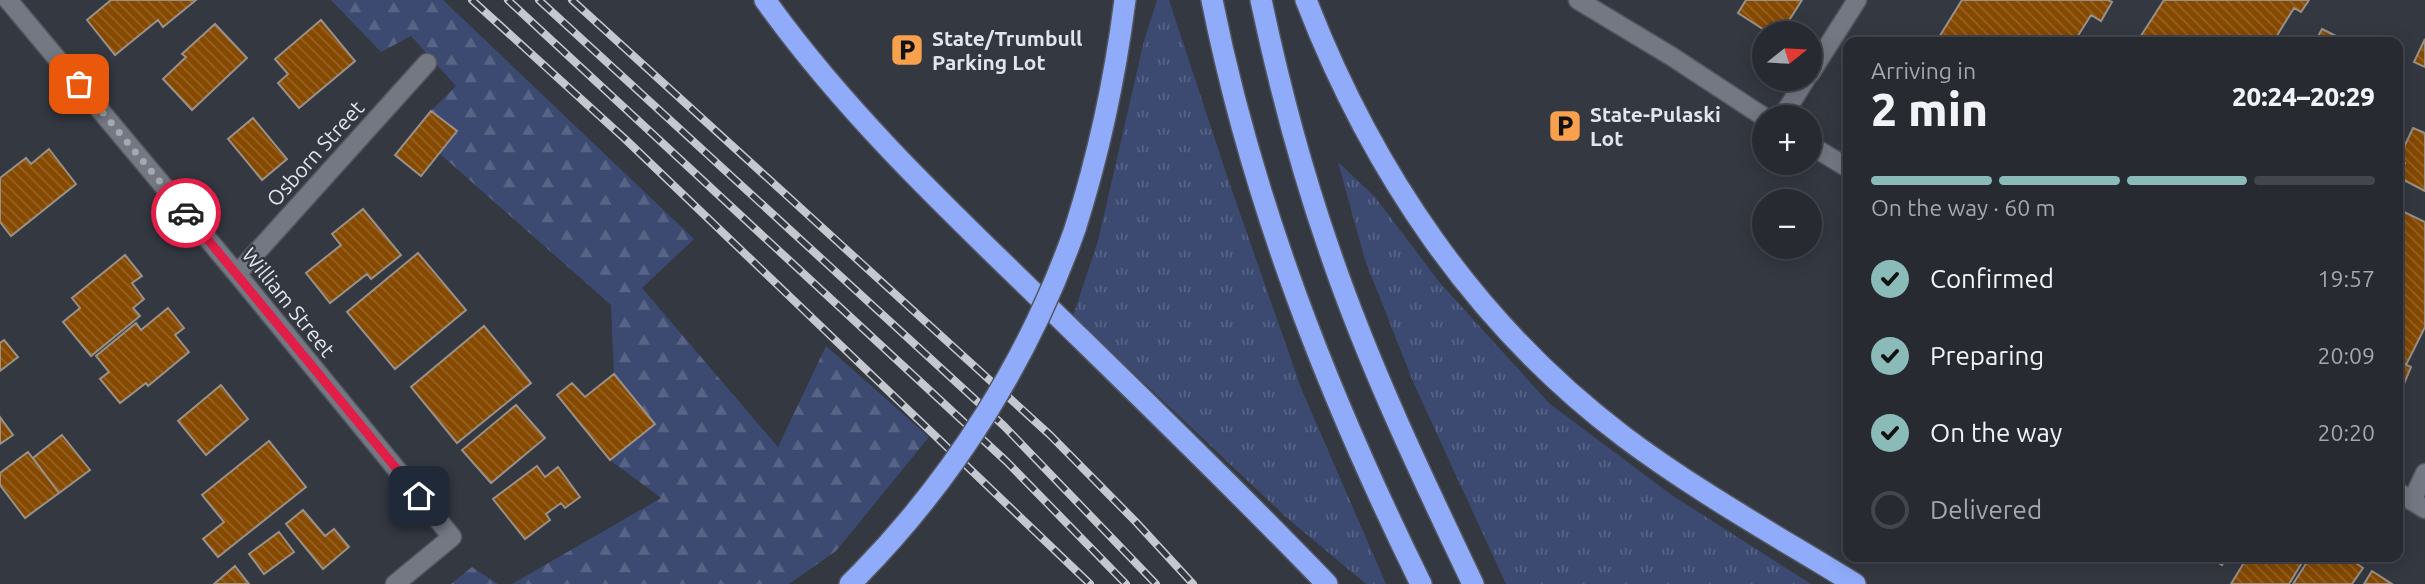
<!DOCTYPE html>
<meta charset="utf-8">
<style>
:root{--surface:#272a31;--page:#2f3239;--text:#f1f3f6;--muted:#a4a7ab;--line:#43464d;--accent:#8bbbb9}
body{margin:0;font-family:Ubuntu,sans-serif;background:var(--page);color:var(--text);height:100vh;display:flex;flex-direction:column;font-size:26px;white-space:nowrap}
*{box-sizing:border-box;margin:0}
p{font-size:23px;color:var(--muted)}
.icon{flex:none;width:38px;height:38px;fill:none;stroke:currentColor;stroke-width:2;stroke-linecap:round;stroke-linejoin:round}
.map{position:relative;flex:1;overflow:hidden}
.details{position:absolute;left:1843px;top:37px;width:560px;height:525px;display:flex;flex-direction:column;background:var(--surface);border-radius:14px;box-shadow:0 4px 18px #0003,0 0 0 2px var(--line)}
.details>*{flex:none}
.needle{width:46px;rotate:72deg}
.controls{position:absolute;left:1752px;top:21px;display:grid;gap:14px}
.controls a{display:grid;place-items:center;width:70px;height:70px;border-radius:50%;background:var(--surface);box-shadow:0 4px 18px #0003,0 0 0 2px var(--line);font-size:35px}
.pin{position:absolute;display:grid;place-items:center;width:60px;height:60px;color:#fff;margin:-30px;border-radius:14px;box-shadow:0 4px 10px #0006}
.courier{position:absolute;display:grid;place-items:center;width:70px;height:70px;margin:-35px;border:5px solid #e11d48;border-radius:50%;background:#fff;color:#222;box-shadow:0 2px 9px #0007}
.summary em{font-style:normal;font-weight:800}
.summary div{display:flex;flex-direction:column-reverse}
.summary{display:flex;align-items:center;justify-content:space-between;height:119px;padding:0 28px}
h1{font-size:46px;font-weight:800;line-height:52px}
.bar{display:grid;grid-template-columns:repeat(4,1fr);gap:10px 7px;align-content:center;height:84px;padding:0 28px}
.bar i{height:9px;border-radius:5px;background:var(--line)}
.bar .selected{background:var(--accent)}
.bar p{grid-column:span 4}
ol{padding:0 28px;list-style:none}
li{display:flex;align-items:center;gap:21px;height:77px}
li p{margin-inline-start:auto}
li .icon{padding:7px;border-radius:50%;background:var(--accent);color:#111;stroke-width:4}
li:last-child{color:var(--muted)}
li i{width:38px;height:38px;border:4px solid var(--line);border-radius:50%}
.map>svg:first-child{display:block}
</style>
<div class="map">
<svg width="2425" height="584" viewBox="0 0 2425 584">
<defs>
<pattern id="grass-tufts" width="24" height="20" patternUnits="userSpaceOnUse" patternTransform="scale(1.75)"><rect width="24" height="20" fill="#3c4a72"/><path d="M3 7l-1-3M5 7V3M7 7l1-3M15 17l-1-3M17 17v-4M19 17l1-3" fill="none" stroke="#586486"/></pattern>
<pattern id="forest-firs" width="22" height="20" patternUnits="userSpaceOnUse" patternTransform="scale(1.75)"><rect width="22" height="20" fill="#3c4a72"/><path d="M5 1l3.5 6h-7zM16 11l3.5 6h-7z" fill="#586486"/></pattern>
<pattern id="building-back-hatch" width="6" height="6" patternUnits="userSpaceOnUse" patternTransform="scale(1.75)"><rect width="6" height="6" fill="#854900"/><path d="M-1 5l2 2M0 0l6 6M5-1l2 2" fill="none" stroke="#966325"/></pattern>
</defs>
<rect width="100%" height="100%" fill="#343841"/>
<!-- grass -->
<path fill="url(#grass-tufts)" d="M1157,0H1169L1228,179L1301,388L1386,584H1366L1286,517L1073,316L1098,241L1144,41Z
M1338,162L1375,197L1440,283L1550,404L1673,496L1811,584H1506L1414,384L1365,260Z"/>
<!-- forest -->
<path fill="url(#forest-firs)" d="M331,0H443L694,239L642,288L778,447L826,346L929,437L836,551L789,584H512L661,498L610,460L655,424L614,374L611,305L439,153L456,131L431,111L456,86L411,36L381,52Z
M472,567L498,584H451Z"/>
<!-- building -->
<path fill="url(#building-back-hatch)" stroke="#9a9088" stroke-width="2" d="M111,0H196L163,27L158,20L115,55L87,20Z
M1746,0H1802L1781,33H1769L1738,13Z
M1962,0H2108L2112,2L2101,21L2091,15L2074,42H1936Z
M2164,0H2309L2301,12L2294,8L2273,42H2137Z
M321,20L355,61L299,108L278,83L288,74L275,59Z
M215,24L247,58L192,110L163,79L186,57L182,54Z
M2322,29L2348,42H2315Z
M2425,39V67L2414,62Z
M431,111L457,131L421,176L395,155Z
M253,118L287,159L262,180L228,139Z
M2413,128L2425,133V191L2398,177L2405,163L2398,160Z
M49,149L76,184L11,236L0,222V178L26,158L31,164Z
M363,209L401,255L371,279L367,274L330,303L306,273L341,245L332,234Z
M2400,210L2425,222V327L2406,365L2398,361V215Z
M418,253L466,310L395,369L347,312Z
M125,255L142,276L132,283L144,299L133,308L140,316L91,356L63,322L80,308L72,298Z
M168,308L184,328L175,335L189,352L148,386L146,383L120,403L100,379L109,372L96,356L136,323L141,330Z
M484,326L531,383L457,443L411,387Z
M4,340L18,357L0,371V343Z
M2398,361L2411,367L2398,398Z
M614,374L655,424L610,460L557,395L572,383L585,397Z
M221,385L248,419L206,455L178,421Z
M516,405L545,438L491,483L462,450Z
M0,417L13,435L0,444Z
M62,435L90,470L59,493L33,458Z
M269,441L306,487L218,557L203,539L224,522L202,495Z
M28,452L59,493L25,518L0,485V473Z
M537,466L545,477L558,467L580,497L565,508L561,503L546,514L550,520L525,539L493,499Z
M303,510L325,536L334,529L349,547L323,569L286,524Z
M279,532L294,552L264,574L249,554Z
M2208,556H2227L2222,565Z
M2248,556H2306L2289,584H2231Z
M2318,556H2346L2363,568L2352,584H2293L2309,559L2314,562Z
M235,566L249,584H214Z
M2372,571L2392,584H2364Z"/>
<g fill="none" stroke-linecap="round" stroke-linejoin="round">
<defs>
<path id="minor" d="M8,0L237,274L452,537L395,584
M1810,74L1857,0
M1782,117L1806,79
M237,274L427,63
M2412,501L2425,473"/>
<path id="secondary" d="M1578,0L1671,56L1764,117
M1810,145L1848,168
M2398,492L2425,509"/>
<path id="motorway" d="M765,0C840,105 933,195 1026,285C1127,384 1229,482 1327,584
M1212,0C1253,205 1329,397 1421,584
M1261,0C1279,85 1301,169 1330,252C1369,366 1421,475 1473,584
M1306,0C1372,171 1475,324 1623,436C1696,491 1777,536 1855,584
M1075,229C1099,154 1115,78 1125,0
M850,584L860,574"/>
</defs>
<!-- minor casing -->
<use href="#minor" stroke="#53565e" stroke-width="21"/>
<!-- secondary casing -->
<use href="#secondary" stroke="#53565e" stroke-width="21"/>
<!-- motorway casing -->
<use href="#motorway" stroke="#53565e" stroke-width="24"/>
<!-- minor -->
<use href="#minor" stroke="#747883" stroke-width="18"/>
<!-- secondary -->
<use href="#secondary" stroke="#747883" stroke-width="18"/>
<!-- motorway -->
<use href="#motorway" stroke="#8fabf9" stroke-width="21"/>
<defs>
<path id="rail" d="M472,0L624,138L1090,584
M508,0L1007,462L1126,584
M539,0L1004,426L1156,584
M572,0L1050,435L1135,521L1193,584"/>
</defs>
<!-- rail casing -->
<use href="#rail" stroke="#c5c8ce" stroke-width="8"/>
<!-- rail -->
<use href="#rail" stroke="#343841" stroke-width="5" stroke-dasharray="16" stroke-linecap="butt"/>
<defs>
<path id="motorway-bridge" d="M860,574C955,477 1030,357 1075,229"/>
</defs>
<!-- motorway-bridge casing -->
<use href="#motorway-bridge" stroke="#53565e" stroke-width="24" stroke-linecap="butt"/>
<!-- motorway-bridge -->
<use href="#motorway-bridge" stroke="#8fabf9" stroke-width="21"/>
</g>
<g fill="none" stroke-linecap="round" stroke-linejoin="round">
<!-- done -->
<path stroke="#a5a8b0" stroke-width="7" stroke-dasharray="0 12.6" d="M79,84L186,213"/>
<!-- route -->
<path stroke="#e11d48" stroke-width="9" d="M186,213L419,496"/>
</g>
<!-- icons -->
<defs>
<symbol id="parking-square" viewBox="-11 -11 22 22"><rect x="-9" y="-9" width="18" height="18" rx="4" fill="#f9a04d" stroke="#343841"/><path d="M-3.5-5.5H1a3.5 3.5 0 0 1 0 7H-1V5.5H-3.5ZM-1-3.4V-.6H.8a1.4 1.4 0 0 0 0-2.8Z" fill="#111"/></symbol>
</defs>
<g fill-rule="evenodd">
<use href="#parking-square" x="888" y="31" width="38" height="38"/>
<use href="#parking-square" x="1546" y="107" width="38" height="38"/>
</g>
<g text-anchor="middle" dominant-baseline="central" stroke-width="5" stroke-linejoin="round" paint-order="stroke">
<!-- poi labels -->
<g font-size="21" font-weight="bold" fill="#e2e5eb" stroke="#343841" text-anchor="start">
<text x="932" y="38">State/Trumbull<tspan x="932" dy="24">Parking Lot</tspan></text>
<text x="1590" y="114">State-Pulaski<tspan x="1590" dy="24">Lot</tspan></text>
</g>
<!-- street labels -->
<g font-size="21" fill="#e2e5eb" stroke="#343841">
<text transform="translate(315 153) rotate(-48)">Osborn Street</text>
<text transform="translate(289 302) rotate(51)">William Street</text>
</g>
</g>
</svg>
<div class="controls">
<a><svg class="needle" viewBox="-14 -14 28 28"><path d="M0-13l5 13h-10z" fill="#e53935"/><path d="M0 13l5-13h-10z" fill="#a4a7ab"/></svg></a>
<a>+</a>
<a>−</a>
</div>
<div class="pin" style="left:79px;top:84px;background:#ea580c"><svg class="icon" aria-label="bag" viewBox="0 0 24 24"><path d="M5 8h14l-1 12H6zM9 8a3 3 0 0 1 6 0"/></svg></div>
<div class="pin" style="left:419px;top:496px;background:#1f2937"><svg class="icon" aria-label="home" viewBox="0 0 24 24"><path d="M3 11l9-7 9 7M6 9v11h12V9"/></svg></div>
<div class="courier" style="left:186px;top:213px"><svg class="icon" aria-label="car" viewBox="0 0 24 24"><path d="M5 17H2v-5l4-1 3-4h7l3 4 3 1v5h-3M9 17h6M6 11h13"/><circle cx="7" cy="17" r="2"/><circle cx="17" cy="17" r="2"/></svg></div>
<section class="details">
<div class="summary"><div><h1>2 min</h1><p>Arriving in</p></div><em>20:24–20:29</em></div>
<div class="bar"><i class="selected"></i><i class="selected"></i><i class="selected"></i><i></i><p>On the way · 60 m</p></div>
<ol>
<li><svg class="icon" aria-label="check" viewBox="0 0 24 24"><path d="M5 12l5 5 9-10"/></svg>Confirmed<p>19:57</p></li>
<li><svg class="icon" aria-label="check" viewBox="0 0 24 24"><path d="M5 12l5 5 9-10"/></svg>Preparing<p>20:09</p></li>
<li><svg class="icon" aria-label="check" viewBox="0 0 24 24"><path d="M5 12l5 5 9-10"/></svg>On the way<p>20:20</p></li>
<li><i></i>Delivered</li>
</ol>
</section>
</div>
